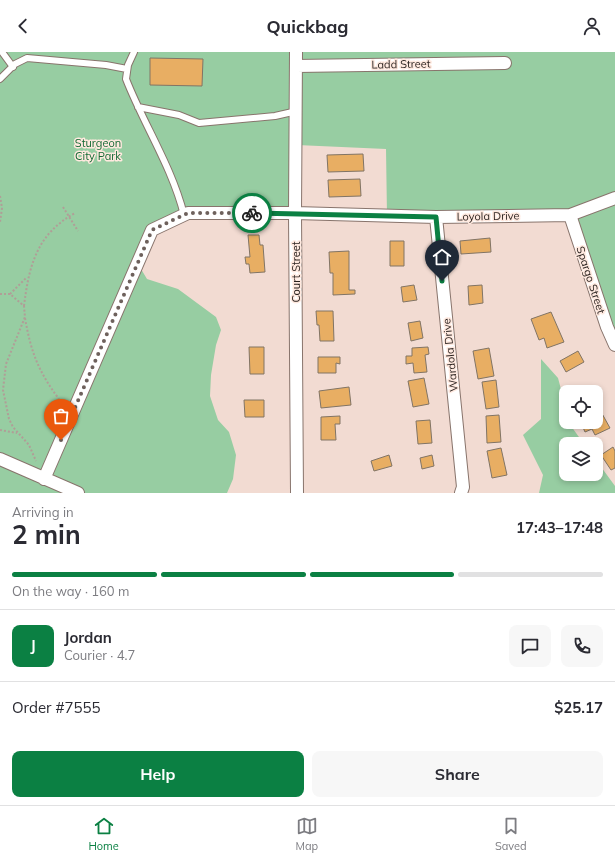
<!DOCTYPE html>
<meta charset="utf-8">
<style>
:root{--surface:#fff;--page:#f7f7f7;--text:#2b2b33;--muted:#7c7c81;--line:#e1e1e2;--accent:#0b8043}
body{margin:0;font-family:Mulish,sans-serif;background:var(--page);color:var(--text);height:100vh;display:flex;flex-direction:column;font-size:15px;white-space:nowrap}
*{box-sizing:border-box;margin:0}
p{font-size:13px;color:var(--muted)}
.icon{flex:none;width:22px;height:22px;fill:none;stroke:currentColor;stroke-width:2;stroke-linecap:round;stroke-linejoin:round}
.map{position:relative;height:441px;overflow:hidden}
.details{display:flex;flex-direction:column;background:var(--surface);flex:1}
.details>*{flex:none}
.fabs{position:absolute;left:559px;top:333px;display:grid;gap:8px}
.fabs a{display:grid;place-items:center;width:44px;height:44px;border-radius:8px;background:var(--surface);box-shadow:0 2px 6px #0003;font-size:20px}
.pin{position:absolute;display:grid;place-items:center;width:34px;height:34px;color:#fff;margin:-41px -17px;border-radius:50% 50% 50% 0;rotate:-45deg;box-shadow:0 0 4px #0007}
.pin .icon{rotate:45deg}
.courier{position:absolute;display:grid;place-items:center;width:40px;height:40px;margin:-20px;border:3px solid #0b8043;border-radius:50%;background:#fff;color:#222;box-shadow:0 1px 5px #0007}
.head em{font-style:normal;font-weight:700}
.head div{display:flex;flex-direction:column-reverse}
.head{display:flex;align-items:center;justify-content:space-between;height:68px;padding:0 12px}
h1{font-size:26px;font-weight:700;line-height:30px}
.bar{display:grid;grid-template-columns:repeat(4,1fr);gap:6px 4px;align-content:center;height:48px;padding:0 12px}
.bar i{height:5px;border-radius:3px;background:var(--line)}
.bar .on{background:var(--accent)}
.bar p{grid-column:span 4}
.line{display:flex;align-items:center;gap:10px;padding:0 12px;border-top:1px solid var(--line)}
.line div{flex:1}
.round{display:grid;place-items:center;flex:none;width:42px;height:42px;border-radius:8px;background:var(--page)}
.primary-button{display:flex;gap:8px;margin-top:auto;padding:8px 12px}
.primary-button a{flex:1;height:46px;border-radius:8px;background:var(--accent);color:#fff;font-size:16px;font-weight:700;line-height:46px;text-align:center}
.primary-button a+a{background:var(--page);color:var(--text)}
header{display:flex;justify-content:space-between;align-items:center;height:52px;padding:0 12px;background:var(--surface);font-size:18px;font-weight:700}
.tabs{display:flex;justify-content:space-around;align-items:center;height:56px;border-top:1px solid var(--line);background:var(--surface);font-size:11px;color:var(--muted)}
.tabs a{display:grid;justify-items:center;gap:2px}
.tabs .on{color:var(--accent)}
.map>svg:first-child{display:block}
</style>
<header><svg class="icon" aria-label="back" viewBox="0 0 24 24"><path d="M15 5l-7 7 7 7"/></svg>Quickbag<svg class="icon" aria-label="person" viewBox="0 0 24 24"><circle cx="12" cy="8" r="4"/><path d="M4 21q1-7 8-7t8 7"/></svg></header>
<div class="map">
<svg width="615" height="441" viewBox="0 0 615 441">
<rect width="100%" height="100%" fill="#f2dbd2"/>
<!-- green -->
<path fill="#97cda2" d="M0,0H615V146L570,163L387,164L386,97L297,93L295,161H188L152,178L138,212L147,227L178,237L216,265L221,278L216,293L211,323L210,344L218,368L229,380L236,403L233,427L227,441H0Z
M615,151V284L574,166Z
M541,307L558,326L566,356V370H570L571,374L584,392H566V422H596V408L615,434V441H539L543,423L523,383L541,367Z"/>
<!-- building -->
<path fill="#e8ae63" stroke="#817465" d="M150,6L203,7L202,34L150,33Z
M363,102L364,119L328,120L327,103Z
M360,127L361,144L329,145L328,128Z
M248,183H259L260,193H263L265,220L250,221L249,212H246L245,205H250Z
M490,186L491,200L461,202L460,189Z
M390,189H404V214H390Z
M349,199V238H355V242L333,243V221H330L329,200Z
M414,233L417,248L403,250L401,235Z
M482,233L483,251L469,253L468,234Z
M316,259H333L334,289H320L319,273H317Z
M551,260L564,290L547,296L544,286L539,288L531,267Z
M420,269L423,286L411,289L408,271Z
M249,295H264V322H250Z
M428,295L429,302L425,303L427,320L414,321L413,311L406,312V304H412V296Z
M489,296L494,324L478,327L473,299Z
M578,299L584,310L566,320L560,309Z
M318,305H340V312L336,311V321H318Z
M424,326L429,352L413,355L408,329Z
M496,328L499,355L486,357L482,330Z
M349,335L351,353L321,356L319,339Z
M244,348H264V365H245Z
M600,358L610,376L595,383L592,377L585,380L582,373L585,372L584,370H596V360Z
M499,363L501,390L487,391L486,364Z
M340,364V372H335L336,388H321V365Z
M430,368L432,391L418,392L416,369Z
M613,395L615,399V416L611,418L601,403Z
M501,396L507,423L492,426L487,399Z
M389,403L392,414L374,419L371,409Z
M432,403L434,414L422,417L420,406Z"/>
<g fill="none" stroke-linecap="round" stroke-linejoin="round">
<defs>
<path id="lane" d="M2,0L13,15
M134,0L128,13L126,27C144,73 172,115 184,163
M0,27L15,12L27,6L106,13L127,17
M138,55L179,63L199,71L275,64L297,59"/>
<path id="street" d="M296,0L295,161L297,441
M296,14L505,11
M570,163L607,275L615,293
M436,165L463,435L461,441
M0,407L78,441
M44,427L152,178L188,161H295L436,165L570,163L615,146"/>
</defs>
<!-- lane casing -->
<use href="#lane" stroke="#88746c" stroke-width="8"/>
<!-- street casing -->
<use href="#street" stroke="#88746c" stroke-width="14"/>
<!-- path -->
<path stroke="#b09e97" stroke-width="2" stroke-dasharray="2 2" stroke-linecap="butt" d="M0,144L2,156L0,170
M63,155L78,179
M0,242H10L24,254L25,265L6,312L3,338L9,367L13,375L29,393L36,409
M10,242L27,225
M24,254C29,213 37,182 75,161
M25,266C31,300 38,319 59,347
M0,378L17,381"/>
<!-- lane -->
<use href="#lane" stroke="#fff" stroke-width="6"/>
<!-- street -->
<use href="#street" stroke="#fff" stroke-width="12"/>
</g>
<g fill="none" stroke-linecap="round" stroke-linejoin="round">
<!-- done -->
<path stroke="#6e615c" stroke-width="4" stroke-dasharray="0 7.2" d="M61,388L152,178L188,161H252"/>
<!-- route -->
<path stroke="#0b8043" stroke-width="5" d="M252,161L436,165L442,229"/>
</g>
<g text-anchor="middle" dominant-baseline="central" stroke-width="3" stroke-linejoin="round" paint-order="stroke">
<!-- street labels -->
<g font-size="11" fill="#271f1c" stroke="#ffe9df">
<text transform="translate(401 12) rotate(-1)">Ladd Street</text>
<text transform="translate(488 164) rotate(-1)">Loyola Drive</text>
<text transform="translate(296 220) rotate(-90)">Court Street</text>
<text transform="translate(591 228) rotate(72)">Spargo Street</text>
<text transform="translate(450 303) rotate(-96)">Wardola Drive</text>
</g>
<!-- park labels -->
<g font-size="11" fill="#136933" stroke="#ffe9df">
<text x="98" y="91">Sturgeon<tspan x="98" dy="13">City Park</tspan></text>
</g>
</g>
</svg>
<div class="fabs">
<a><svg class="icon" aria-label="locate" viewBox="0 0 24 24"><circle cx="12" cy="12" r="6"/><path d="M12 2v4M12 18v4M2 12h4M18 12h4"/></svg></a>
<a><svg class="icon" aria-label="layers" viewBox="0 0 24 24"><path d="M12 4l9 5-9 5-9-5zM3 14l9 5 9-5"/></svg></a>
</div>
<div class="pin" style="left:61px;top:388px;background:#ea580c"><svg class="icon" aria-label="bag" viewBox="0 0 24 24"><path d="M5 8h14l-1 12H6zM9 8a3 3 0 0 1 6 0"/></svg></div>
<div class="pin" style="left:442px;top:229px;background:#1f2937"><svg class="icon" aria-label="home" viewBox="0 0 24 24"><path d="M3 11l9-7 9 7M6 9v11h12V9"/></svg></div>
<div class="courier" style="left:252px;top:161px"><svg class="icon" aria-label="bike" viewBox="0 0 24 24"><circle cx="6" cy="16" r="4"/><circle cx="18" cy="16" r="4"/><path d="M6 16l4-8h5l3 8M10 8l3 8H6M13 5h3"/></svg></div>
</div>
<section class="details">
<div class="head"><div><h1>2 min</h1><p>Arriving in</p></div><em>17:43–17:48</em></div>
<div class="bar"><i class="on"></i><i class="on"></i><i class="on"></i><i></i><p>On the way · 160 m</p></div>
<div class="line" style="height:72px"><b class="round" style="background:var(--accent);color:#fff">J</b><div><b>Jordan</b><p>Courier · 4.7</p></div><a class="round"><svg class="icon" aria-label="chat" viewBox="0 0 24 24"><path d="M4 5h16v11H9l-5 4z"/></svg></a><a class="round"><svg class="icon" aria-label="phone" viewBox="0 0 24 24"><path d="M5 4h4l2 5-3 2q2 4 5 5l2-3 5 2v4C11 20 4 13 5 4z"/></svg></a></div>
<div class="line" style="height:52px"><div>Order #7555</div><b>$25.17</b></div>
<div class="primary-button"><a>Help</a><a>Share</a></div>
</section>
<nav class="tabs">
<a class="on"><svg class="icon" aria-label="home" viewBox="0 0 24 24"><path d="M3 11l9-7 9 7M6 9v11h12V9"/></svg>Home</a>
<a><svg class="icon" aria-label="map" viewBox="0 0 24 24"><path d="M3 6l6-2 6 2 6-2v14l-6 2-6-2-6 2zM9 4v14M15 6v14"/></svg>Map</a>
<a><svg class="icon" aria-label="saved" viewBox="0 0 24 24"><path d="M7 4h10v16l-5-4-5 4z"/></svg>Saved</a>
</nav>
